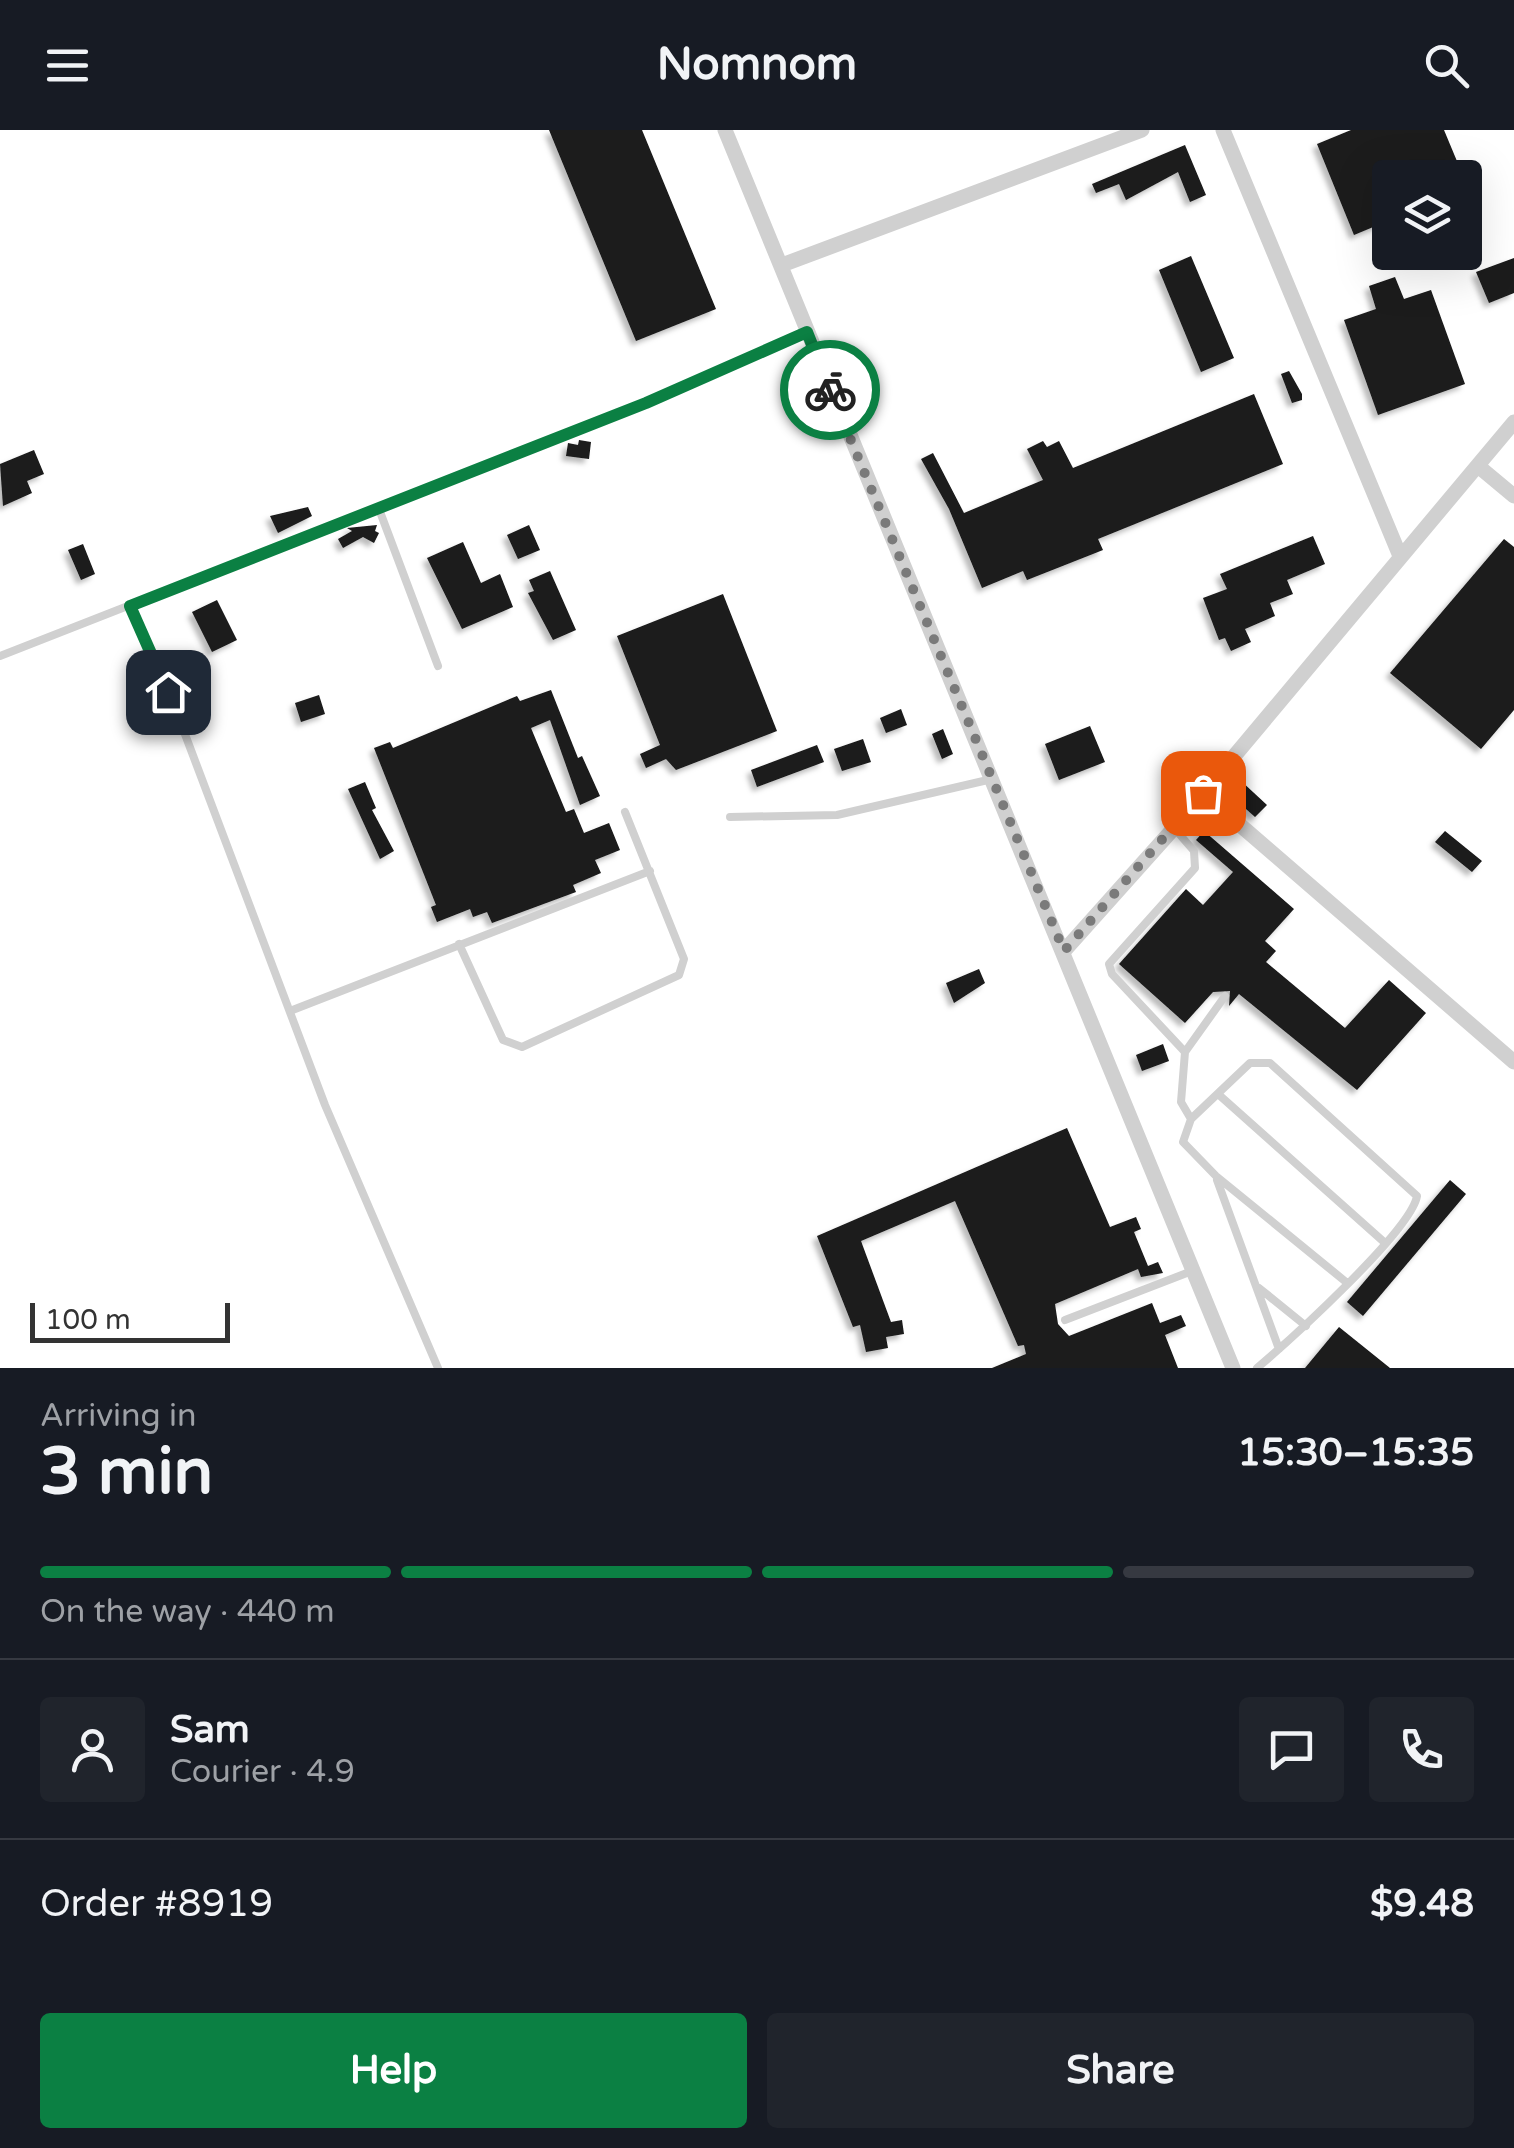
<!DOCTYPE html>
<meta charset="utf-8">
<style>
:root{--surface:#171b24;--page:#20242c;--text:#f1f3f6;--muted:#9ea1a6;--line:#363941;--accent:#0b8043}
body{margin:0;font-family:"Varela Round",sans-serif;background:var(--page);color:var(--text);height:100vh;display:flex;flex-direction:column;font-size:38px;white-space:nowrap}
*{box-sizing:border-box;margin:0}
p{font-size:32px;color:var(--muted)}
.icon{flex:none;width:55px;height:55px;fill:none;stroke:currentColor;stroke-width:2;stroke-linecap:round;stroke-linejoin:round}
.map{position:relative;height:1238px;overflow:hidden}
.drawer{display:flex;flex-direction:column;background:var(--surface);flex:1}
.drawer>*{flex:none}
.controls{position:absolute;left:1372px;top:30px;display:grid;gap:20px}
.controls a{display:grid;place-items:center;width:110px;height:110px;border-radius:10px;background:var(--surface);box-shadow:0 10px 40px #0002;font-size:50px}
.scale{position:absolute;left:30px;bottom:25px;width:200px;box-sizing:border-box;padding-left:10px;border:5px solid #333;border-top:0;font-size:28px;line-height:35px;white-space:nowrap;color:#333;-webkit-text-stroke:8px #fff;paint-order:stroke}
.pin{position:absolute;display:grid;place-items:center;width:85px;height:85px;color:#fff;margin:-42px;border-radius:20px;box-shadow:0 5px 15px #0006}
.courier{position:absolute;display:grid;place-items:center;width:100px;height:100px;margin:-50px;border:8px solid #0b8043;border-radius:50%;background:#fff;color:#222;box-shadow:0 2px 12px #0007}
.overview em{font-style:normal;font-weight:800}
.overview div{display:flex;flex-direction:column-reverse}
.overview{display:flex;align-items:center;justify-content:space-between;height:170px;padding:0 40px}
h1{font-size:65px;font-weight:800;line-height:75px}
.bar{display:grid;grid-template-columns:repeat(4,1fr);gap:15px 10px;align-content:center;height:120px;padding:0 40px}
.bar i{height:12px;border-radius:8px;background:var(--line)}
.bar .current{background:var(--accent)}
.bar p{grid-column:span 4}
.line{display:flex;align-items:center;gap:25px;padding:0 40px;border-top:2px solid var(--line)}
.line div{flex:1}
.round{display:grid;place-items:center;flex:none;width:105px;height:105px;border-radius:10px;background:var(--page)}
.button{display:flex;gap:20px;margin-top:auto;padding:20px 40px}
.button a{flex:1;height:115px;border-radius:10px;background:var(--accent);color:#fff;font-size:40px;font-weight:800;line-height:115px;text-align:center}
.button a+a{background:var(--page);color:var(--text)}
header{display:flex;justify-content:space-between;align-items:center;height:130px;padding:0 40px;background:var(--surface);font-size:45px;font-weight:800}
.map>svg:first-child{display:block}
</style>
<header><svg class="icon" aria-label="menu" viewBox="0 0 24 24"><path d="M4 6h16M4 12h16M4 18h16"/></svg>Nomnom<svg class="icon" aria-label="search" viewBox="0 0 24 24"><circle cx="10" cy="10" r="6"/><path d="M15 15l6 6"/></svg></header>
<div class="map">
<svg width="1514" height="1238" viewBox="0 0 1514 1238">
<defs>
<filter id="shadow"><feDropShadow dx="-4.5" dy="4.5" stdDeviation="2.5" flood-color="#0004"/></filter>
</defs>
<rect width="100%" height="100%" fill="#fff"/>
<!-- building -->
<path fill="#1a1a1a" filter="url(#shadow)" d="M549,0H642L716,179L636,211Z
M1351,0H1444L1464,48H1390V90L1354,105L1317,14Z
M1185,15L1206,65L1190,72L1178,42L1126,70L1119,54L1096,63L1092,54Z
M1191,126L1234,228L1201,242L1159,140Z
M1514,128V163L1489,173L1476,142Z
M1395,147L1404,169L1431,160L1465,254L1378,285L1344,190L1376,179L1369,156Z
M1289,241L1302,264V270L1292,273L1281,244Z
M1254,264L1283,334L1098,409L1103,420L1027,450L1023,441L982,458L949,379L921,329L933,323L964,383L1043,350L1027,319L1043,311L1047,317L1059,311L1073,338Z
M579,310L591,312L589,329L566,326L568,313L578,315Z
M34,320L44,344L27,351L32,363L3,376L0,334Z
M308,377L312,386L278,403L270,386Z
M377,395L375,401L379,403L374,413L363,407L343,418L338,409L352,401L347,398Z
M529,395L540,420L518,429L507,405Z
M1313,406L1325,434L1287,450L1293,464L1270,473L1275,486L1245,499L1251,512L1231,521L1225,508L1219,510L1203,468L1227,459L1220,444Z
M1504,409L1514,417V580L1481,619L1390,543Z
M463,412L481,453L500,444L513,477L462,499L427,428Z
M83,414L95,444L81,450L68,420Z
M550,441L576,500L553,510L528,463L534,461L529,450Z
M723,464L777,601L676,640L666,629L646,638L640,624L660,615L617,506Z
M217,470L237,510L212,522L192,482Z
M551,560L578,628L582,626L600,666L580,675L550,590L531,598L566,682L574,679L584,703L609,693L620,720L595,730L601,743L573,755L576,762L492,793L487,782L473,787L470,779L437,792L431,777L436,775L374,618L390,612L393,618L517,566L520,571Z
M319,565L325,584L301,592L295,573Z
M901,579L907,595L886,603L880,588Z
M1090,596L1105,632L1059,650L1045,614Z
M943,599L953,624L942,629L932,604Z
M863,609L871,632L842,641L834,619Z
M817,615L824,632L757,657L751,640Z
M1240,650L1267,675L1255,687L1228,663Z
M365,652L376,678L372,680L394,721L380,729L348,659Z
M1204,701L1294,779L1265,811L1276,821L1266,832L1345,898L1389,850L1426,883L1357,960L1239,864L1229,876L1230,861L1213,862L1185,893L1119,834L1186,759L1203,775L1233,742L1196,710Z
M1445,701L1482,731L1472,742L1435,712Z
M979,839L985,853L954,873L946,853Z
M1163,914L1169,931L1142,941L1136,925Z
M1067,998L1110,1097L1136,1087L1141,1099L1134,1102L1148,1136L1158,1132L1163,1143L1141,1147L1138,1139L1055,1174L1058,1194L1069,1206L1152,1173L1160,1193L1181,1185L1186,1196L1165,1205L1178,1238H992L1026,1224L1024,1215L1018,1216L955,1071L861,1111L891,1192L902,1190L904,1204L886,1207L888,1218L866,1222L860,1195L853,1197L817,1106Z
M1450,1050L1466,1064L1363,1186L1347,1172Z
M1339,1197L1390,1238H1305Z"/>
<g fill="none" stroke-linecap="round" stroke-linejoin="round">
<!-- lane -->
<path stroke="#d0d0d0" stroke-width="8" d="M379,379L438,536
M129,476L180,591L325,975L438,1238
M0,526L646,273L807,202
M730,687L837,685L992,649
M1174,698L1194,721L1195,738L1109,834L1112,844L1185,922L1181,972L1191,989
M459,814L503,910L522,917L679,845L684,829L625,682
M290,881L650,741
M1185,922L1225,866
M1218,964L1384,1112
M1217,1050L1279,1219
M1259,1158L1306,1196
M1065,1190L1192,1141
M1257,1238C1289,1211 1411,1101 1417,1066L1270,933H1250L1191,989L1183,1012L1216,1046L1346,1152"/>
<!-- street -->
<path stroke="#d0d0d0" stroke-width="15" d="M725,0L1233,1238
M1223,0L1400,426
M782,135L1142,0
M1478,336L1514,366
M1203,663L1514,932
M1064,821L1174,698L1514,292"/>
</g>
<g fill="none" stroke-linecap="round" stroke-linejoin="round">
<!-- done -->
<path stroke="#7a7a7a" stroke-width="10" stroke-dasharray="0 18" d="M830,260L1064,821L1203,663"/>
<!-- route -->
<path stroke="#0b8043" stroke-width="12" d="M168,562L130,476L646,273L807,202L830,260"/>
</g>
</svg>
<div class="controls">
<a><svg class="icon" aria-label="layers" viewBox="0 0 24 24"><path d="M12 4l9 5-9 5-9-5zM3 14l9 5 9-5"/></svg></a>
</div>
<div class="scale">100 m</div>
<div class="pin" style="left:1203px;top:663px;background:#ea580c"><svg class="icon" aria-label="bag" viewBox="0 0 24 24"><path d="M5 8h14l-1 12H6zM9 8a3 3 0 0 1 6 0"/></svg></div>
<div class="pin" style="left:168px;top:562px;background:#1f2937"><svg class="icon" aria-label="home" viewBox="0 0 24 24"><path d="M3 11l9-7 9 7M6 9v11h12V9"/></svg></div>
<div class="courier" style="left:830px;top:260px"><svg class="icon" aria-label="bike" viewBox="0 0 24 24"><circle cx="6" cy="16" r="4"/><circle cx="18" cy="16" r="4"/><path d="M6 16l4-8h5l3 8M10 8l3 8H6M13 5h3"/></svg></div>
</div>
<section class="drawer">
<div class="overview"><div><h1>3 min</h1><p>Arriving in</p></div><em>15:30–15:35</em></div>
<div class="bar"><i class="current"></i><i class="current"></i><i class="current"></i><i></i><p>On the way · 440 m</p></div>
<div class="line" style="height:180px"><a class="round"><svg class="icon" aria-label="person" viewBox="0 0 24 24"><circle cx="12" cy="8" r="4"/><path d="M4 21q1-7 8-7t8 7"/></svg></a><div><b>Sam</b><p>Courier · 4.9</p></div><a class="round"><svg class="icon" aria-label="chat" viewBox="0 0 24 24"><path d="M4 5h16v11H9l-5 4z"/></svg></a><a class="round"><svg class="icon" aria-label="phone" viewBox="0 0 24 24"><path d="M5 4h4l2 5-3 2q2 4 5 5l2-3 5 2v4C11 20 4 13 5 4z"/></svg></a></div>
<div class="line" style="height:130px"><div>Order #8919</div><b>$9.48</b></div>
<div class="button"><a>Help</a><a>Share</a></div>
</section>
